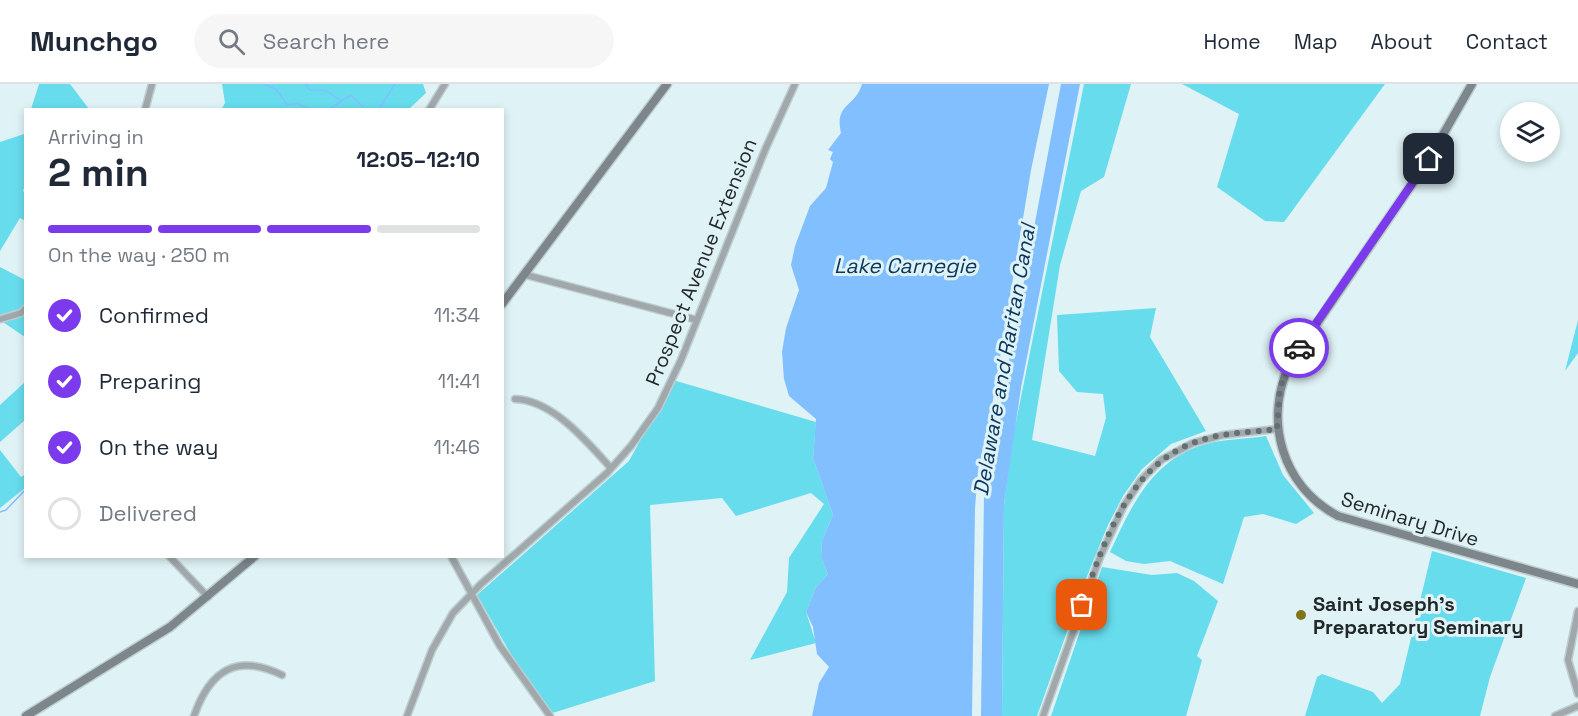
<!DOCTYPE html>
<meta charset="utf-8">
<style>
:root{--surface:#fff;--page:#f6f6f7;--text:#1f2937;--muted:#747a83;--line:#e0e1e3;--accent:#7c3aed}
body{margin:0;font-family:"Space Grotesk",sans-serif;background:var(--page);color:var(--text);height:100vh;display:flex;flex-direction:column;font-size:22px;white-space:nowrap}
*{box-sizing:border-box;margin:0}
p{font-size:20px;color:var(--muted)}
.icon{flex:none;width:33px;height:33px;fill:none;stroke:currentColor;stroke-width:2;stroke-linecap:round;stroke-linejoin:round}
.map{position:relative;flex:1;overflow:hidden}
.details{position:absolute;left:24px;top:24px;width:480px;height:450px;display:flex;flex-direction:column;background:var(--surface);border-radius:0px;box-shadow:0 3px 9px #0003}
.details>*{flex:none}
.buttons{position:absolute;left:1500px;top:18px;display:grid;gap:12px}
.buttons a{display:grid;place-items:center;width:60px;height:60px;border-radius:50%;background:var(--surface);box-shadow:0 3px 9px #0003;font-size:30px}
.pin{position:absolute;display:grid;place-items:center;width:51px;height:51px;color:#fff;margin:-26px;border-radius:12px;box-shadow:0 3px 9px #0006}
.courier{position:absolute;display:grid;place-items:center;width:60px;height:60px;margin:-30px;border:4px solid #7c3aed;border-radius:50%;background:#fff;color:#222;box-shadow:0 2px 8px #0007}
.overview em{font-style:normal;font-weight:600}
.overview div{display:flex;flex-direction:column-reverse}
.overview{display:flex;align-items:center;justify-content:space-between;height:102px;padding:0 24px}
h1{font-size:39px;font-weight:600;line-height:45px}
.bar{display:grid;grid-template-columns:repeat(4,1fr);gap:9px 6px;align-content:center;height:72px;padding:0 24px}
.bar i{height:8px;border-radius:4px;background:var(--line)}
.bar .selected{background:var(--accent)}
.bar p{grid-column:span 4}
ol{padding:0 24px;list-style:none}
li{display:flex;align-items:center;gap:18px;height:66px}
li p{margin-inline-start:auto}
li .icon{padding:6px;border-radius:50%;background:var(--accent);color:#fff;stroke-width:4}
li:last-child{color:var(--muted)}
li i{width:33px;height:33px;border:3px solid var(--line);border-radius:50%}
header{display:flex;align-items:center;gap:36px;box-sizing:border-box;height:84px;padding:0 30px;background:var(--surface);border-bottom:2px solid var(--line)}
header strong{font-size:28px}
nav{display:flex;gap:33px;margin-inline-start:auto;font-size:21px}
.search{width:420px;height:54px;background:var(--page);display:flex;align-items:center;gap:15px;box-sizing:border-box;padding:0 21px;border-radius:33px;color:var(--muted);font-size:22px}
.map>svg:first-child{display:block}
</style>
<header>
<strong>Munchgo</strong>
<div class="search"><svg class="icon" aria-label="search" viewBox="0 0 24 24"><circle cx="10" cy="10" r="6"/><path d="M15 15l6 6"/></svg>Search here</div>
<nav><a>Home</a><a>Map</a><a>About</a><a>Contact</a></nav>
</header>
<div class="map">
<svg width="1578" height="632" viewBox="0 0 1578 632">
<rect width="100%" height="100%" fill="#dff2f5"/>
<!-- green -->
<path fill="#67dced" d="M39,0H70L89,25H31Z
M222,0H423L426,9L409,25L221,26L225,19Z
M1084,0H1131L1104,93L1081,107L1060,181L1032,356L1095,372L1106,334L1103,310L1077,308L1059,287L1057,231L1156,224L1150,253L1206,347L1171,360L1142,385L1123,412L1108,441L1085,497L1037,632H1002L1004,420L1013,353Z
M1182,0H1385L1284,138L1265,137L1217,103L1239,30Z
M25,46L26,99L23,107L25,109V137L20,134L0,167V58L24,50Z
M0,183L25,196V253L0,236Z
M1578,236V269L1565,287Z
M673,296L816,338L813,374L833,431L822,456L821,473L828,490L816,503L806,528L816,559L750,576L787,508L789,474L824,420L811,409L736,432L722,414L650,421L655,597L546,631L477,511L629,377Z
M25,298V336L0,358V321Z
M1266,352L1283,391L1314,429L1296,440L1263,430L1244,433L1223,500L1170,477L1144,480L1126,477L1110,468C1132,421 1152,375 1206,360C1225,355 1247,355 1266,352Z
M0,366L21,393L26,390L25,404L0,424Z
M1432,467L1526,494L1490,593L1480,632H1305L1317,593L1322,590L1373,608L1382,619L1400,600Z
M1102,483L1152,491L1177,489L1194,497L1218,517L1197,572L1202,576L1186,632H1051Z"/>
<!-- water -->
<path fill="#82bffe" d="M862,0H1049L1031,86L991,328L978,386L975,424L972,632H812L819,599L829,583L817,570L813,543L806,528L816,503L828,490L821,473L822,456L833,431L813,374L816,335L789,312L784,295L782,268L786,244L799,206L791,181L795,162L810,122L826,104L833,78L830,75L833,68L828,66L841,49C834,19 856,23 862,0Z
M1061,0H1080L1021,304L1004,420L1002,632H981L984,410Z"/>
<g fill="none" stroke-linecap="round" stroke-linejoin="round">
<!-- stream -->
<path stroke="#82bffe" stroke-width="1.5" d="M264,0L276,5L287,21L297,19L311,26
M305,0L310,6H325L340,16
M328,26L351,11L366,26
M378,26L395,0
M0,428L6,426L26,405"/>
<defs>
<path id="street" d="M145,26L152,0
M429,26L445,0
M526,191L697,236
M1,235L21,229L26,224
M515,315C553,316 587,358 611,384
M169,472L208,513
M451,472L500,562L550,632
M1578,527L1568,576L1578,610
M194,632C210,586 237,569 282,591
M407,632L432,566L453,529L481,500L607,389L631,362L658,324L681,276L765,66L795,0
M1043,632L1100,473L1123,423L1141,396L1161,376L1193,359L1223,351L1277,345
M1555,632L1578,622"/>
<path id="secondary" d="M1472,0L1429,75L1290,279C1263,337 1282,402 1338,432L1578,500
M502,220L667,0
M26,632L170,543L255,472"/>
</defs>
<!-- street casing -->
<use href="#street" stroke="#bdced0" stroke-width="9"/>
<!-- secondary casing -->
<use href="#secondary" stroke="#bdced0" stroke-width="11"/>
<!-- street -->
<use href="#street" stroke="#a1a8ab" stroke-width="6"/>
<!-- secondary -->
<use href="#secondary" stroke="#7d868b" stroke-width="8"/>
</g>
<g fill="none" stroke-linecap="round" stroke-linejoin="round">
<!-- done -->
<path stroke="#646f71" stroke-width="6" stroke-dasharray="0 10.8" d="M1082,521C1105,454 1132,372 1209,354C1231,348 1255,348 1277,345L1280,303L1299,264"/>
<!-- route -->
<path stroke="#7c3aed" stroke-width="8" d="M1299,264L1429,75"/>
</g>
<!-- markers -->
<circle fill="#817518" stroke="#dff2f5" stroke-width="2" cx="1301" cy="531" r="6"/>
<g text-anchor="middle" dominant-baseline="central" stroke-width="6" stroke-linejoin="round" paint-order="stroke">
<!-- street labels -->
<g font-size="20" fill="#22282a" stroke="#dff2f5">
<text transform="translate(701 178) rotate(-68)">Prospect Avenue Extension</text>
<text transform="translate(1410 435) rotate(17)">Seminary Drive</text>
</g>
<!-- poi labels -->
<g font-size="20" font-weight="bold" fill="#22282a" stroke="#dff2f5" text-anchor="start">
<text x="1313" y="520">Saint Joseph's<tspan x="1313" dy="23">Preparatory Seminary</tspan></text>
</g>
<!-- water labels -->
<g font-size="21" font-style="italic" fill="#0c3860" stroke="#dff2f5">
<text x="905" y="181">Lake Carnegie</text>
<text transform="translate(1004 276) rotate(-80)">Delaware and Raritan Canal</text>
</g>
</g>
</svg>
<div class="buttons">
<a><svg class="icon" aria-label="layers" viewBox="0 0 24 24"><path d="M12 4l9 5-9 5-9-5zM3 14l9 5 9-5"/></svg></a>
</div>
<div class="pin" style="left:1082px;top:521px;background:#ea580c"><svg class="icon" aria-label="bag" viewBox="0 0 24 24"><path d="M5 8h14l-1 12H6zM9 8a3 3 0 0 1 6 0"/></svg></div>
<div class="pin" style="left:1429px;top:75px;background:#1f2937"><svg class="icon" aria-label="home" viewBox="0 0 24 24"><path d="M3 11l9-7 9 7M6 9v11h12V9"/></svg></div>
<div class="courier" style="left:1299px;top:264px"><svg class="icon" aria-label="car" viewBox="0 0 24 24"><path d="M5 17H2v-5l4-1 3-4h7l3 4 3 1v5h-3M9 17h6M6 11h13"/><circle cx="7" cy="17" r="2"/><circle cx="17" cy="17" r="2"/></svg></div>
<section class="details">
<div class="overview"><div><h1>2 min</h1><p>Arriving in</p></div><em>12:05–12:10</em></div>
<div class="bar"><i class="selected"></i><i class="selected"></i><i class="selected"></i><i></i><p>On the way · 250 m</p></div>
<ol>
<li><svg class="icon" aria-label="check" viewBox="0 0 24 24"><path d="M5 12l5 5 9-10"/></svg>Confirmed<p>11:34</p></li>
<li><svg class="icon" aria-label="check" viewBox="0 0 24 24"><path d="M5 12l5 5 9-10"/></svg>Preparing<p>11:41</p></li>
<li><svg class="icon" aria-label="check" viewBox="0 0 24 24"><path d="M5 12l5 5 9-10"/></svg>On the way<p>11:46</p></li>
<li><i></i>Delivered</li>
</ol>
</section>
</div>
